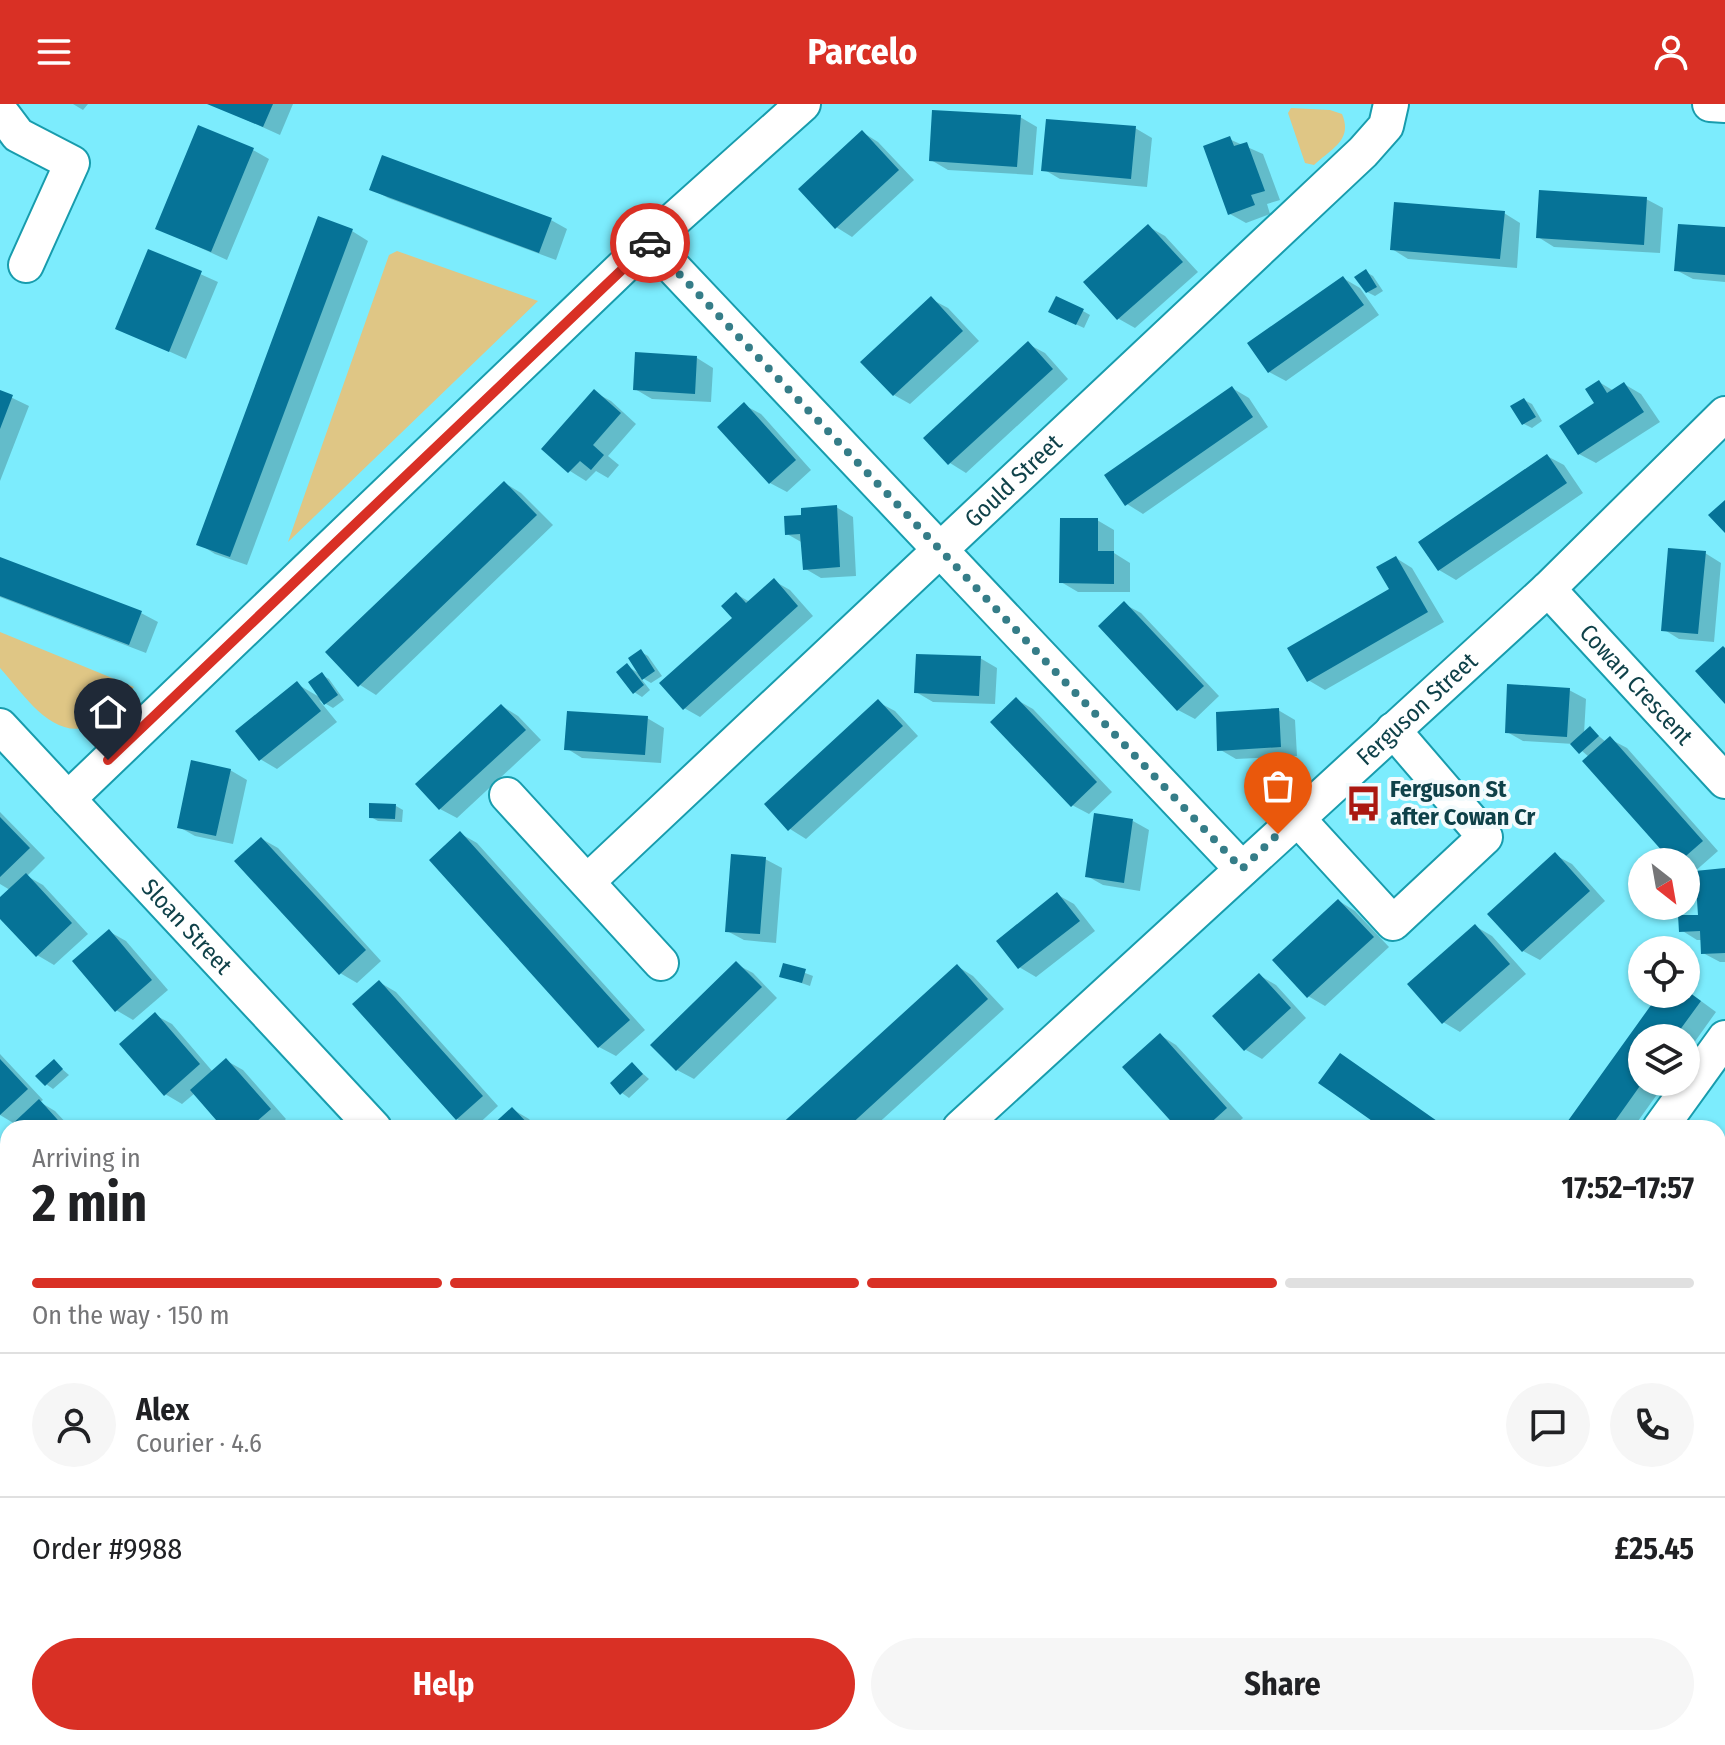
<!DOCTYPE html>
<meta charset="utf-8">
<style>
:root{--surface:#fff;--page:#f6f6f6;--text:#202124;--muted:#757577;--line:#e0e0e0;--accent:#d93025}
body{margin:0;font-family:"Fira Sans Condensed",sans-serif;background:var(--page);color:var(--text);height:100vh;display:flex;flex-direction:column;font-size:30px;white-space:nowrap}
*{box-sizing:border-box;margin:0}
p{font-size:26px;color:var(--muted)}
.icon{flex:none;width:44px;height:44px;fill:none;stroke:currentColor;stroke-width:2;stroke-linecap:round;stroke-linejoin:round}
.map{position:relative;flex:1;overflow:hidden}
.side{position:absolute;left:0px;top:1016px;width:1726px;height:626px;display:flex;flex-direction:column;background:var(--surface);border-radius:24px 24px 0 0;box-shadow:0 2px 6px #0004}
.side>*{flex:none}
.needle{width:52px;rotate:149deg}
.fabs{position:absolute;left:1628px;top:744px;display:grid;gap:16px}
.fabs a{display:grid;place-items:center;width:72px;height:72px;border-radius:50%;background:var(--surface);box-shadow:0 2px 6px #0004;font-size:40px}
.pin{position:absolute;display:grid;place-items:center;width:68px;height:68px;color:#fff;margin:-82px -34px;border-radius:50% 50% 50% 0;rotate:-45deg;box-shadow:0 0 8px #0007}
.pin .icon{rotate:45deg}
.courier{position:absolute;display:grid;place-items:center;width:80px;height:80px;margin:-40px;border:6px solid #d93025;border-radius:50%;background:#fff;color:#222;box-shadow:0 2px 10px #0007}
.head em{font-style:normal;font-weight:700}
.head div{display:flex;flex-direction:column-reverse}
.head{display:flex;align-items:center;justify-content:space-between;height:136px;padding:0 32px}
h1{font-size:52px;font-weight:700;line-height:60px}
.bar{display:grid;grid-template-columns:repeat(4,1fr);gap:12px 8px;align-content:center;height:96px;padding:0 32px}
.bar i{height:10px;border-radius:6px;background:var(--line)}
.bar .current{background:var(--accent)}
.bar p{grid-column:span 4}
.line{display:flex;align-items:center;gap:20px;padding:0 32px;border-top:2px solid var(--line)}
.line div{flex:1}
.round{display:grid;place-items:center;flex:none;width:84px;height:84px;border-radius:42px;background:var(--page)}
.button{display:flex;gap:16px;margin-top:auto;padding:16px 32px}
.button a{flex:1;height:92px;border-radius:48px;background:var(--accent);color:#fff;font-size:32px;font-weight:700;line-height:92px;text-align:center}
.button a+a{background:var(--page);color:var(--text)}
header{display:flex;justify-content:space-between;align-items:center;height:104px;padding:0 32px;background:var(--accent);color:#fff;font-size:36px;font-weight:700}
.map>svg:first-child{display:block}
</style>
<header><svg class="icon" aria-label="menu" viewBox="0 0 24 24"><path d="M4 6h16M4 12h16M4 18h16"/></svg>Parcelo<svg class="icon" aria-label="person" viewBox="0 0 24 24"><circle cx="12" cy="8" r="4"/><path d="M4 21q1-7 8-7t8 7"/></svg></header>
<div class="map">
<svg width="1725" height="1641" viewBox="0 0 1725 1641">
<rect width="100%" height="100%" fill="#7cecfd"/>
<!-- green -->
<path fill="#dfc685" d="M1291,4L1330,6L1342,10C1353,36 1332,44 1314,61L1305,59L1288,9Z
M397,147L538,197L288,438L389,151Z
M0,528L134,583C122,594 108,614 93,621C53,639 23,589 0,564Z"/>
<!-- shadow -->
<path fill="#0003" d="M73,0H88L83,6Z
M211,0H293L280,31Z
M1020,13L1037,23L1033,71L948,66L931,56Z
M1135,24L1152,34L1147,83L1060,75L1043,65Z
M862,28L878,38L914,76L852,133L836,123Z
M1229,35L1263,50L1280,96L1267,100L1270,110L1246,119L1230,110Z
M253,46L269,55L227,156L157,124Z
M372,85L551,116L567,125L556,156L388,94Z
M1646,95L1663,104L1660,149L1554,143L1538,133Z
M1504,109L1520,119L1517,164L1408,155L1392,145Z
M1149,123L1165,132L1198,168L1135,224L1119,215L1086,179Z
M1725,125V178L1693,175L1676,166Z
M352,127L368,137L247,461L215,450L199,440Z
M149,147L218,178L186,255L117,224Z
M1366,168L1373,172L1383,187L1375,192L1367,188Z
M1343,174L1360,184L1379,211L1286,277L1269,268Z
M931,195L948,204L979,237L910,300L894,291Z
M1083,207L1090,211L1084,224L1058,212Z
M1028,240L1045,249L1068,275L966,369L950,359Z
M697,254L713,264L711,298L652,295L635,285Z
M1599,278L1614,287L1624,280L1641,290L1660,318L1596,359L1579,350L1596,299Z
M1232,284L1249,294L1268,323L1143,410L1127,400Z
M0,288L29,302L0,377Z
M594,288L611,297L636,320L608,352L619,361L608,374L596,367L586,377L570,367Z
M1524,296L1532,300L1542,317L1532,324L1524,320Z
M744,301L761,310L811,366L787,388L770,379Z
M1547,352L1564,361L1583,389L1456,476L1439,466Z
M505,379L521,389L553,421L376,591L360,581Z
M836,403L853,413L856,472L821,474L804,464L803,439L787,430Z
M1097,416L1114,426V449L1130,459V488H1078L1061,478Z
M1705,449L1721,459L1714,538L1679,535L1663,525Z
M1396,454L1412,464L1444,518L1325,586L1308,576L1391,486Z
M0,455L141,509L158,518L146,549L0,493Z
M774,477L790,486L813,512L700,613L684,604L735,514L736,490L750,498Z
M1124,500L1141,509L1219,592L1195,615L1178,606Z
M641,548L648,552L662,572L651,579L639,572L650,586L642,593L634,588L627,562L640,570Z
M980,554L997,564L995,600L933,598L916,588Z
M322,571L329,575L344,596L333,604L319,596L337,618L277,665L260,655L297,580L321,594Z
M1569,586L1586,595L1584,630L1590,625L1606,638L1610,635L1627,644L1718,747L1693,769L1686,766V758H1674L1589,653L1574,640L1523,637L1507,628Z
M1017,596L1033,605L1112,688L1089,710L1072,701Z
M878,598L895,607L918,632L806,735L790,725L767,700Z
M502,602L518,612L541,636L457,714L440,705Z
M1278,606L1295,616L1297,652L1236,655L1219,645Z
M647,614L664,624L661,659L582,654L566,644Z
M230,666L247,676L233,740L195,732L179,723Z
M396,702L403,706L402,718L378,717L371,713Z
M0,708L45,754L27,772L43,781L88,830L54,861L37,851L0,812V796L10,786L0,780Z
M1133,717L1149,726L1140,787L1103,781L1087,772Z
M461,730L477,739L645,926L616,952L599,943Z
M262,735L278,744L381,857L357,879L340,869Z
M1555,751L1572,760L1605,797L1540,856L1523,847L1490,810Z
M765,755L782,764L776,839L744,836L727,827Z
M1725,766V858H1720L1703,849V836H1697L1681,826L1701,812Z
M1058,791L1074,800L1095,827L1036,873L1019,863Z
M1339,797L1355,807L1389,843L1325,902L1308,892Z
M1475,822L1492,832L1526,870L1460,928L1443,918Z
M110,828L126,837L168,886L133,916L116,906Z
M736,860L753,869L777,894L694,975L677,966Z
M784,861L813,872L810,882L781,872Z
M957,862L973,872L1004,905L873,1024H780Z
M1259,871L1276,881L1306,914L1262,955L1246,946L1214,912Z
M379,878L396,888L498,1002L474,1024L457,1015Z
M1686,886L1716,908L1686,950V934H1642V978H1666L1633,1024H1574L1662,890H1686Z
M155,911L172,920L213,968L227,957L243,966L286,1015L276,1024H226L195,989L182,1000L165,990Z
M1160,931L1176,941L1243,1014L1232,1024H1180Z
M0,950L43,996L40,998L55,1007L71,1024H13L15,1020L0,1011Z
M54,958L69,971L53,985L46,980Z
M633,961L649,975L629,994L622,989Z
M512,1005L529,1015L537,1024H492Z
M1725,1049V1142L1718,1151V1059Z
M0,1260L8,1267V1309L0,1316Z
M844,1634H896L903,1641H837Z
M928,1634H997L990,1641H935Z
M1077,1634H1142L1153,1641H1072Z
M1167,1634H1197L1205,1640L1177,1641Z
M1308,1634H1387L1382,1641H1303Z"/>
<!-- building -->
<path fill="#067397" d="M207,0H273L263,23Z
M932,6L1021,11L1017,63L929,57Z
M1046,15L1136,22L1131,75L1041,67Z
M198,21L254,44L211,148L155,125Z
M862,26L899,66L835,125L798,85Z
M1230,32L1234,42L1247,38L1265,87L1251,91L1255,101L1228,111L1203,42Z
M382,51L552,114L539,149L369,86Z
M1539,86L1647,93L1644,141L1536,134Z
M1394,98L1505,107L1500,155L1390,146Z
M318,112L353,125L230,453L196,441Z
M1148,120L1183,158L1117,216L1083,178Z
M1678,120L1725,123V171L1674,167Z
M148,145L202,167L169,248L115,225Z
M1366,165L1377,183L1366,189L1354,173Z
M1343,172L1364,201L1268,269L1247,239Z
M931,192L963,227L893,292L860,258Z
M1056,192L1084,205L1076,221L1048,208Z
M1028,237L1053,265L948,361L923,334Z
M635,248L697,252L695,290L633,286Z
M1599,276L1607,289L1624,278L1644,308L1578,351L1559,322L1594,299L1585,285Z
M1232,282L1253,313L1125,402L1104,371Z
M594,285L621,309L593,341L604,351L591,366L580,357L568,369L541,345Z
M0,286L13,291L0,325Z
M1524,294L1536,313L1522,321L1510,302Z
M744,298L796,356L769,380L717,323Z
M1547,350L1567,379L1438,467L1418,438Z
M504,377L537,411L358,583L325,548Z
M1725,396V429L1708,411Z
M837,401L840,463L803,466L800,430L785,431L784,412L801,411V404Z
M1060,414H1098V447H1114V480L1059,479Z
M1668,444L1706,447L1698,530L1661,527Z
M1396,452L1428,508L1307,578L1287,544L1389,485L1376,463Z
M0,453L142,507L129,541L0,492Z
M774,474L798,502L683,606L659,579L732,514L721,502L736,488L746,499Z
M1124,497L1204,582L1177,607L1098,522Z
M1723,542L1725,544V600L1695,567Z
M641,545L655,567L642,576L628,554Z
M916,550L981,552L979,592L914,589Z
M627,559L644,581L633,590L616,568Z
M322,568L338,591L324,601L308,578Z
M297,577L321,607L259,657L235,627Z
M1507,580L1570,584L1567,633L1505,629Z
M1016,593L1097,678L1071,703L990,618Z
M878,595L903,622L788,727L764,700Z
M501,600L526,626L439,706L415,680Z
M1279,604L1281,643L1217,647L1216,608Z
M567,607L648,612L645,651L564,646Z
M1590,622L1599,632L1579,650L1570,640Z
M1610,632L1703,737L1679,758H1672L1582,657Z
M191,656L231,665L216,732L177,724Z
M369,699L396,700L395,715L369,714Z
M1094,709L1133,715L1124,779L1085,773Z
M0,713L30,744L0,773Z
M460,727L630,916L598,944L429,756Z
M261,733L366,846L339,871L234,757Z
M1555,748L1590,787L1522,848L1487,810Z
M731,750L766,753L760,830L725,828Z
M1725,764V849L1701,850L1700,827L1679,828L1678,811H1698L1695,767Z
M26,769L72,819L36,853L0,815V793Z
M1057,788L1080,817L1018,865L996,837Z
M1338,795L1374,833L1307,894L1272,856Z
M1475,820L1510,860L1442,920L1407,880Z
M109,825L152,876L115,908L72,857Z
M736,857L762,883L676,967L650,941Z
M783,859L806,865L802,879L779,873Z
M957,860L988,895L847,1024H777Z
M1259,869L1291,904L1244,947L1212,912Z
M379,876L483,992L456,1016L352,900Z
M1686,886L1701,897L1674,934H1642V979L1610,1024H1570L1565,1021L1659,890H1686Z
M155,908L200,960L164,992L119,940Z
M1160,929L1227,1004L1205,1024H1177L1122,963Z
M1340,949L1370,970L1447,1024H1382L1334,990L1318,979Z
M226,954L271,1005L249,1024H223L190,986Z
M0,955L28,985L0,1011Z
M54,955L63,965L45,982L35,972Z
M632,958L643,970L620,991L610,979Z
M39,995L65,1024H8Z
M512,1003L532,1024H489Z
M1725,1045V1109L1718,1119V1056Z
M0,1264L8,1272V1284L0,1291Z
M841,1634H891L897,1641H834Z
M925,1634H971L964,1641H932Z
M1075,1634H1135L1130,1641H1070Z
M1164,1634H1187L1182,1641H1174Z
M1305,1634H1364L1359,1641H1300Z"/>
<g fill="none" stroke-linecap="round" stroke-linejoin="round">
<defs>
<g id="minor">
<path d="M1710,0L1725,1"/>
<path d="M0,7L18,31L72,59L26,161"/>
<path d="M649,138L1242,765"/>
<path id="s1" d="M1548,485L1725,677"/>
<path id="s2" d="M0,622L374,1024"/>
<path d="M507,691L661,859"/>
<path d="M68,695L649,138L803,0"/>
<path d="M1296,713L1393,819L1485,733L1393,626"/>
<path id="s3" d="M588,777L1363,48L1386,22L1391,0"/>
<path id="s4" d="M960,1024L1548,485L1725,310"/>
<path d="M1660,1024L1725,934"/>
<path d="M0,1071L8,1079"/>
<path d="M0,1169L8,1162"/>
<path d="M0,1459L8,1462"/>
<path d="M683,1634L690,1641"/>
<path d="M768,1641L776,1634"/>
<path d="M1244,1641L1249,1634"/>
</g>
</defs>
<!-- minor casing -->
<use href="#minor" stroke="#189cad" stroke-width="38"/>
<!-- minor -->
<use href="#minor" stroke="#fff" stroke-width="34"/>
<defs>
<path id="rail" d="M1718,1284L1725,1274
M1471,1641L1476,1634"/>
</defs>
<!-- rail casing -->
<use href="#rail" stroke="#317681" stroke-width="9"/>
<!-- rail -->
<use href="#rail" stroke="#f2fbfd" stroke-width="6" stroke-dasharray="18" stroke-linecap="butt"/>
</g>
<g fill="none" stroke-linecap="round" stroke-linejoin="round">
<!-- done -->
<path stroke="#357d88" stroke-width="8" stroke-dasharray="0 14.4" d="M650,139L1242,765L1278,730"/>
<!-- route -->
<path stroke="#d93025" stroke-width="10" d="M108,656L650,139"/>
</g>
<!-- icons -->
<defs>
<symbol id="bus-bare" viewBox="-9 -9 18 18"><path d="M-5-6H5V4H4V6H2V4H-2V6H-4V4H-5ZM-3.5-4V0h7V-4ZM-3.5 1.2v1.5H-2V1.2ZM2 1.2v1.5H3.5V1.2Z" fill="#aa1811" stroke="#f2fbfd" stroke-width="2.5" paint-order="stroke"/></symbol>
</defs>
<g fill-rule="evenodd">
<use href="#bus-bare" x="1338" y="674" width="51" height="51"/>
</g>
<g text-anchor="middle" dominant-baseline="central" stroke-width="8" stroke-linejoin="round" paint-order="stroke">
<!-- street labels -->
<g font-size="24" fill="#0f4149" stroke="#f2fbfd">
<text stroke="none"><textPath href="#s3" startOffset="584">Gould Street</textPath></text>
<text stroke="none"><textPath href="#s1" startOffset="130">Cowan Crescent</textPath></text>
<text stroke="none"><textPath href="#s4" startOffset="620">Ferguson Street</textPath></text>
<text stroke="none"><textPath href="#s2" startOffset="274">Sloan Street</textPath></text>
</g>
<!-- poi labels -->
<g font-size="24" font-weight="bold" fill="#0f4149" stroke="#f2fbfd" text-anchor="start">
<text x="1390" y="685">Ferguson St<tspan x="1390" dy="28">after Cowan Cr</tspan></text>
</g>
</g>
</svg>
<div class="fabs">
<a><svg class="needle" viewBox="-14 -14 28 28"><path d="M0-13l5 13h-10z" fill="#e53935"/><path d="M0 13l5-13h-10z" fill="#757577"/></svg></a>
<a><svg class="icon" aria-label="locate" viewBox="0 0 24 24"><circle cx="12" cy="12" r="6"/><path d="M12 2v4M12 18v4M2 12h4M18 12h4"/></svg></a>
<a><svg class="icon" aria-label="layers" viewBox="0 0 24 24"><path d="M12 4l9 5-9 5-9-5zM3 14l9 5 9-5"/></svg></a>
</div>
<div class="pin" style="left:1278px;top:730px;background:#ea580c"><svg class="icon" aria-label="bag" viewBox="0 0 24 24"><path d="M5 8h14l-1 12H6zM9 8a3 3 0 0 1 6 0"/></svg></div>
<div class="pin" style="left:108px;top:656px;background:#1f2937"><svg class="icon" aria-label="home" viewBox="0 0 24 24"><path d="M3 11l9-7 9 7M6 9v11h12V9"/></svg></div>
<div class="courier" style="left:650px;top:139px"><svg class="icon" aria-label="car" viewBox="0 0 24 24"><path d="M5 17H2v-5l4-1 3-4h7l3 4 3 1v5h-3M9 17h6M6 11h13"/><circle cx="7" cy="17" r="2"/><circle cx="17" cy="17" r="2"/></svg></div>
<section class="side">
<div class="head"><div><h1>2 min</h1><p>Arriving in</p></div><em>17:52–17:57</em></div>
<div class="bar"><i class="current"></i><i class="current"></i><i class="current"></i><i></i><p>On the way · 150 m</p></div>
<div class="line" style="height:144px"><a class="round"><svg class="icon" aria-label="person" viewBox="0 0 24 24"><circle cx="12" cy="8" r="4"/><path d="M4 21q1-7 8-7t8 7"/></svg></a><div><b>Alex</b><p>Courier · 4.6</p></div><a class="round"><svg class="icon" aria-label="chat" viewBox="0 0 24 24"><path d="M4 5h16v11H9l-5 4z"/></svg></a><a class="round"><svg class="icon" aria-label="phone" viewBox="0 0 24 24"><path d="M5 4h4l2 5-3 2q2 4 5 5l2-3 5 2v4C11 20 4 13 5 4z"/></svg></a></div>
<div class="line" style="height:104px"><div>Order #9988</div><b>£25.45</b></div>
<div class="button"><a>Help</a><a>Share</a></div>
</section>
</div>
